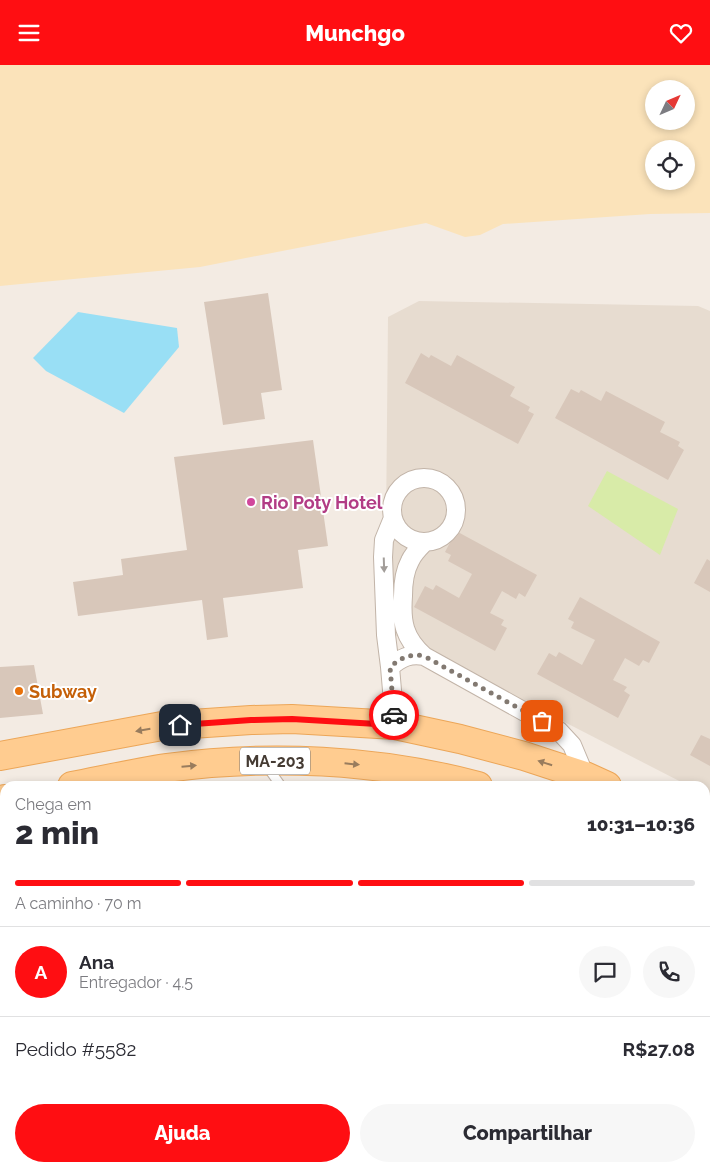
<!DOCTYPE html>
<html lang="pt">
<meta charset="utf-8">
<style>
:root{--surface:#fff;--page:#f7f7f7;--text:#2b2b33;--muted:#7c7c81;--line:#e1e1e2;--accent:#ff0e12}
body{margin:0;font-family:Raleway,sans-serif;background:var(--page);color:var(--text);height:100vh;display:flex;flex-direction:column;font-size:19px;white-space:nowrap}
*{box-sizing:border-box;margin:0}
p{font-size:16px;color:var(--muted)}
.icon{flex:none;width:28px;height:28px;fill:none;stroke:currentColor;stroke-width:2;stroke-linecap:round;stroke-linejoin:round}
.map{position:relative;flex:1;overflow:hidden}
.panel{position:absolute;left:0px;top:716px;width:710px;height:391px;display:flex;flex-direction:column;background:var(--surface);border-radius:15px 15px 0 0;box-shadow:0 2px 8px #0003}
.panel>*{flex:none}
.needle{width:32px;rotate:46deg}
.controls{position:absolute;left:645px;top:15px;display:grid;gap:10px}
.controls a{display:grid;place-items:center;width:50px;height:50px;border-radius:50%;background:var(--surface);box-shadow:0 2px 8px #0003;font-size:25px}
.pin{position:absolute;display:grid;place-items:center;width:42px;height:42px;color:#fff;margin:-21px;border-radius:10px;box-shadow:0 2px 8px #0006}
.courier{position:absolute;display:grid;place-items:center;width:50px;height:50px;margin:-25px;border:4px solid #ff0e12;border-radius:50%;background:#fff;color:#222;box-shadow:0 1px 6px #0007}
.headline em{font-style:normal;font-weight:800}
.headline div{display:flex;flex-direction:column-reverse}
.headline{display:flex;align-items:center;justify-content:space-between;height:85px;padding:0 15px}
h1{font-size:32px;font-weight:800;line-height:38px}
.bar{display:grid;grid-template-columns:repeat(4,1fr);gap:8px 5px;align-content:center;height:60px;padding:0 15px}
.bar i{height:6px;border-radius:4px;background:var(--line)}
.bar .selected{background:var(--accent)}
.bar p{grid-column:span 4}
.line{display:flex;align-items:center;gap:12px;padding:0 15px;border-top:1px solid var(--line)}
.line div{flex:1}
.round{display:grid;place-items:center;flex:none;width:52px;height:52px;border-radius:26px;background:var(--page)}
.primary-button{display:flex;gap:10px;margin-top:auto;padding:10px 15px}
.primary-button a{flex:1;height:58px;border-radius:30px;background:var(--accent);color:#fff;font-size:20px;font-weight:800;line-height:58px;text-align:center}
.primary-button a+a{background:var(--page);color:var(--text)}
header{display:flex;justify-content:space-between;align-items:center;height:65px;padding:0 15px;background:var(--accent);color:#fff;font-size:22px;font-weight:800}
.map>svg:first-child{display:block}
</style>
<header><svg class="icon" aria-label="menu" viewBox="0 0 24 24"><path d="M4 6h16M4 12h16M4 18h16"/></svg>Munchgo<svg class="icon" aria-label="heart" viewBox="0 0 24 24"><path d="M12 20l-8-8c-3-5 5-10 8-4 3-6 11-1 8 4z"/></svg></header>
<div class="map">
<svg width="710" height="1107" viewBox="0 0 710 1107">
<rect width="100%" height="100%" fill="#f3ebe3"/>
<!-- residential -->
<path fill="#e7dcd0" d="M419,236L698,241L710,246V732L705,730V721H689L385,565L388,252Z
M0,944L5,969V1102L32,1103L33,1107H0Z"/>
<!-- green -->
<path fill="#d8eba8" d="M607,406L678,444L660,490L588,441Z"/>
<!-- sand -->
<path fill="#fbe3ba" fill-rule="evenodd" d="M0,0H710V148L650,149L503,159L480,170L465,172L426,158L200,202L0,221ZM654,24H686V56H654ZM654,84H686V116H654Z"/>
<!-- water -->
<path fill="#99dff5" d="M78,247L177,263L179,282L124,348L46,306L33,293Z"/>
<!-- building -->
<path fill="#d8c7ba" d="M268,228L282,325L261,328L265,354L223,360L204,237Z
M421,288L429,293L431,290L451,301L457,290L515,322L510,331L530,342L528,346L534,349L518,379L405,318Z
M571,324L579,328L581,325L601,336L606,326L665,357L660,367L680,377L678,381L684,385L668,415L555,353Z
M313,375L328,481L298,485L303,523L223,533L228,572L207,575L202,535L78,551L73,517L123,510L121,494L187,485L174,392Z
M456,466L537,510L525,532L519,528L516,534L502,526L490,548L504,555L501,560L507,563L495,586L414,542L425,521L433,525L436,520L459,533L472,509L448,496L451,490L445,487Z
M707,494L710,496V527L694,518Z
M580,532L660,577L649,598L643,595L639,601L625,593L613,615L627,622L624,626L630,630L618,653L537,609L549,588L556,592L559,587L582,600L595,575L571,563L574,557L568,554Z
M34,600L43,649L0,653V602Z
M701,670L710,674V701L690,690Z
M705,968L710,973V999L705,1005Z
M710,1012V1086L705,1090V1017Z"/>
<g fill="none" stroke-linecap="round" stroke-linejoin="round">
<defs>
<path id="service" d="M266,700L281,721"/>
<path id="minor" d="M392 445a32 32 0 1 1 64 0a32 32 0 1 1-64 0Z
M424,478C419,483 413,489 410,496C404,507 403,519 403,531C401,557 404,573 424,591L559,666L572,680L585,711
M390,602L386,570L383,492L384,475L393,453
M395,660L390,602C401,593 410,588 424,591
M0,841L5,868
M47,1102L48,1107
M428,1102L441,1107
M120,1107L139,1102"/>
<path id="primary" d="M0,691L162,661L251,655L292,654L395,660L460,674L524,691L585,711L607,721
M72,721C103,715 134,708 166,703C267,689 378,694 478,721
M0,735L5,734
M705,771L710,774
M705,821L710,824"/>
</defs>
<!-- service casing -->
<use href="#service" stroke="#c2b4a8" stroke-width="11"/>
<!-- minor casing -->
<use href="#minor" stroke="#c2b4a8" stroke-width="20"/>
<!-- primary casing -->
<use href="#primary" stroke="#eca658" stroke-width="30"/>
<!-- service -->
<use href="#service" stroke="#fff" stroke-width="9"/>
<!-- minor -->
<use href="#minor" stroke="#fff" stroke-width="18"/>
<!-- primary -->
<use href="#primary" stroke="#ffcc90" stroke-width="28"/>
</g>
<!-- one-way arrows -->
<defs><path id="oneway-solid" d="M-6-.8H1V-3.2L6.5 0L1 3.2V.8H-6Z" transform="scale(1.25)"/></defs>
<use fill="#a29d99" href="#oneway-solid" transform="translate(384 500) rotate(88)"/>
<g fill="#997c5d">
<use href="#oneway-solid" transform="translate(143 665) rotate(170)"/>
<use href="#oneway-solid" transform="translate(545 698) rotate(-162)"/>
<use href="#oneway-solid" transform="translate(352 699) rotate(6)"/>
<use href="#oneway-solid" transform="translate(189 701) rotate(-5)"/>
</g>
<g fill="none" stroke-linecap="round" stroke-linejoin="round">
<!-- done -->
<path stroke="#827971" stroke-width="5" stroke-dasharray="0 9" d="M394,650L390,602C401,593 410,588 424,591L542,656"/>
<!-- route -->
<path stroke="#ff0e12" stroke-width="6" d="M180,660L251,655L292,654L394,660V650"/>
</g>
<!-- markers -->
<circle fill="#d1479c" stroke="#fff" stroke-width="2" cx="251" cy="437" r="5"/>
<circle fill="#e8710a" stroke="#fff" stroke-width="2" cx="19" cy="626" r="5"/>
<g text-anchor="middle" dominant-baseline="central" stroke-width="4" stroke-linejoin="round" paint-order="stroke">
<!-- shield labels -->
<rect fill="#fff" stroke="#7d7670" stroke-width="1" x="240" y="682.5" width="70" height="27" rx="4"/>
<g font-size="16" font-weight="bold" fill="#453b33">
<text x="275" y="696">MA-203</text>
</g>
<!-- hotel labels -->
<g font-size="18" font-weight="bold" fill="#b23c85" stroke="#fff" text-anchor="start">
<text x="261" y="437">Rio Poty Hotel</text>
</g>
<!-- food labels -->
<g font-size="18" font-weight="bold" fill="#c56008" stroke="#fff" text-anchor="start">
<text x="29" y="626">Subway</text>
</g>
</g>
</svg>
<div class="controls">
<a><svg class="needle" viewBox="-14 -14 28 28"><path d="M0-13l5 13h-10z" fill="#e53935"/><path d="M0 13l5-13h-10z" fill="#7c7c81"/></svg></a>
<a><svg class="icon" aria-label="locate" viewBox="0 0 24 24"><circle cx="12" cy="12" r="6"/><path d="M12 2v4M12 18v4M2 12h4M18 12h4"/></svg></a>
</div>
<div class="pin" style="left:542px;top:656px;background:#ea580c"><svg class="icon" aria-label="bag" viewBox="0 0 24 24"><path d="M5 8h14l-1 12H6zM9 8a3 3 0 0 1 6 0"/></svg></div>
<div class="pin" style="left:180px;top:660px;background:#1f2937"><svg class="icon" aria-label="home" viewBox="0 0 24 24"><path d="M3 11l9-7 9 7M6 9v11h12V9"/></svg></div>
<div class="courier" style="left:394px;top:650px"><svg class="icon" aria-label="car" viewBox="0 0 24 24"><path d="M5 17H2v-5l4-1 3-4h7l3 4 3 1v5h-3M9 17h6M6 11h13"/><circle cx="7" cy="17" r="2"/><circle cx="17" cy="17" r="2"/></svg></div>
<section class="panel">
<div class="headline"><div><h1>2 min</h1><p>Chega em</p></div><em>10:31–10:36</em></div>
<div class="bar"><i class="selected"></i><i class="selected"></i><i class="selected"></i><i></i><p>A caminho · 70 m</p></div>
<div class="line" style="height:90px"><b class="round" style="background:var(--accent);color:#fff">A</b><div><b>Ana</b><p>Entregador · 4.5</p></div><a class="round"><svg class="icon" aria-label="chat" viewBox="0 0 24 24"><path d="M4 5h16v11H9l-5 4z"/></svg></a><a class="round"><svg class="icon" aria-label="phone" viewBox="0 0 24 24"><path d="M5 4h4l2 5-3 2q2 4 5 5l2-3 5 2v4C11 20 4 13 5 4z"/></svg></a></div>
<div class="line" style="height:65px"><div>Pedido #5582</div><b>R$27.08</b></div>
<div class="primary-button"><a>Ajuda</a><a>Compartilhar</a></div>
</section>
</div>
